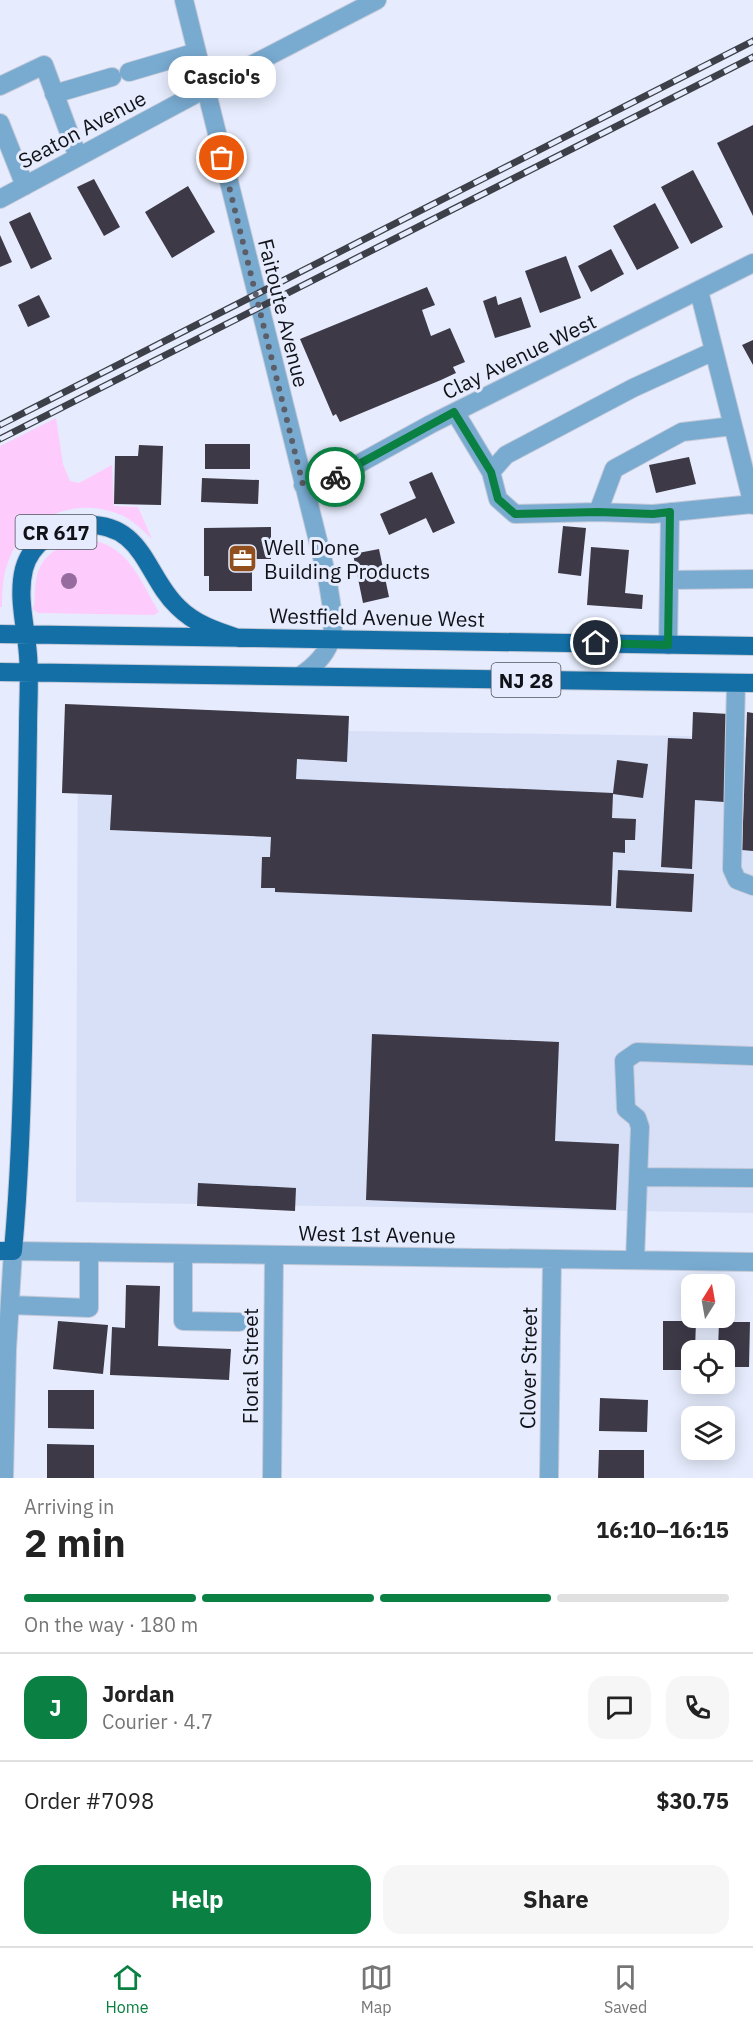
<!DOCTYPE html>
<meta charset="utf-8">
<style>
:root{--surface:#fff;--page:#f6f6f6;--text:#222;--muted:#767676;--line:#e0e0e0;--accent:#0b8043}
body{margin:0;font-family:"IBM Plex Sans",sans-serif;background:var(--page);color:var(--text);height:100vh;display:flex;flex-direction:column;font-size:22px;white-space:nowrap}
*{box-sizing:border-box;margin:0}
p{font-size:20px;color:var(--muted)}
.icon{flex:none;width:33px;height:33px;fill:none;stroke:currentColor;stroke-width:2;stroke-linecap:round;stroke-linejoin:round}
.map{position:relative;height:1478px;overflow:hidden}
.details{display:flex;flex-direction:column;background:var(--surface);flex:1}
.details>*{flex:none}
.needle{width:39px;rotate:11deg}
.buttons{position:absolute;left:681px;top:1274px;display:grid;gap:12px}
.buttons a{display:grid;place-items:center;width:54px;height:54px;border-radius:12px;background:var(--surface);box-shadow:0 3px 15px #0003;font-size:30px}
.pin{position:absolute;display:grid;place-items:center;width:51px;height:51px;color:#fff;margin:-26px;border:3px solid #fff;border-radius:50%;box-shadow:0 2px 6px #0007}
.courier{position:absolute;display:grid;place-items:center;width:60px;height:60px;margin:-30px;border:4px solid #0b8043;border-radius:50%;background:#fff;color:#222;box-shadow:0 2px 8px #0007}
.bubble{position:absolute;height:42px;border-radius:18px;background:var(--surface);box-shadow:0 3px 15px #0003;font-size:20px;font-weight:800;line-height:42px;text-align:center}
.overview em{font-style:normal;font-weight:800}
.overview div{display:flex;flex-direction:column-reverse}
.overview{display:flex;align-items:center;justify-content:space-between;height:102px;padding:0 24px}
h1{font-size:39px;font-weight:800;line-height:45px}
.bar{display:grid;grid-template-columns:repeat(4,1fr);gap:9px 6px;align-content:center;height:72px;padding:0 24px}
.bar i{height:8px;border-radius:4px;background:var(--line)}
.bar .selected{background:var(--accent)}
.bar p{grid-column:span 4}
.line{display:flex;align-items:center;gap:15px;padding:0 24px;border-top:2px solid var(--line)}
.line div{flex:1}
.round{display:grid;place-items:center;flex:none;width:63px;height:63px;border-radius:18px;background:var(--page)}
.cta{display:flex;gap:12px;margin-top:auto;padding:12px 24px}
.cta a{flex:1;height:69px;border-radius:18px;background:var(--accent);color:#fff;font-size:24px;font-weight:800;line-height:69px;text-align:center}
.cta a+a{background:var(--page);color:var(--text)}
.tab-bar{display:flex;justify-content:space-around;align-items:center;height:84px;border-top:2px solid var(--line);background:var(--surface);font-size:16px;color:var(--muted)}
.tab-bar a{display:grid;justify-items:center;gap:3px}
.tab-bar .selected{color:var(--accent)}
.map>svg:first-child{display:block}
</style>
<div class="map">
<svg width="753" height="1478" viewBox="0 0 753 1478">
<rect width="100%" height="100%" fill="#e6ecfd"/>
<!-- built -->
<path fill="#d8e0f7" d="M78,727L753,737V1213L76,1202Z"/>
<!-- green -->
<path fill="#feccfc" d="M56,418L63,464L70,481L79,483L112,465L114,506L138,507L152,539C144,531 133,521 123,516C81,496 28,514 10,557C3,573 2,589 2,607H0V446Z
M87,539C129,545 139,579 159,612L154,615L38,613L33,609C36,600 34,590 36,580C41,553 62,543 87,539Z"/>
<!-- building -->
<path fill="#3d3947" d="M753,125V216L717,143Z
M693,170L723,227L691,244L661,187Z
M94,179L120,227L104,236L77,187Z
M188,186L215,232L172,258L145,212Z
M655,203L679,248L637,270L613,226Z
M30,212L52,259L31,269L9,222Z
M0,235L12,262L0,267Z
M611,249L624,274L591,292L578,266Z
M566,256L581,298L540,313L525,271Z
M427,287L435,305L422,310L431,336L450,328L465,362L453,367L456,373L441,380L340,422L336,414L333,416L300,339Z
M39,295L50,317L28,327L18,305Z
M496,296L498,305L521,297L531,327L495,338L483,301Z
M753,340V365L742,345Z
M205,444H250V469H205Z
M139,445L163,446L161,505L114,504L115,456H138Z
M689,457L696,484L656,493L649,465Z
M432,472L455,523L433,533L426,518L389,535L380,514L416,498L409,482Z
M202,478L259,480L258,504L201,502Z
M563,526L586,528L581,576L558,573Z
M271,527V559H252V591H209V576H204V528Z
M591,547L629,550L625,593L643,595L642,609L587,605Z
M379,549L389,597L363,603L353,554Z
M65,704L349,716L347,762L297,759L296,779L613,793L617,760L648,764L643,798L613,794L612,818L636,819L635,840H625V853L613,852L611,906L275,892V888H261L262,857H270L271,837L110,830L112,795L62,793Z
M693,712L729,714L724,802L695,800L692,869L661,867L668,738L692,739Z
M747,712L753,713V851L742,850Z
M618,870L694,874L692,912L616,908Z
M372,1034L559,1042L555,1141L619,1144L616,1210L366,1200Z
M198,1183L296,1188L295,1211L197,1206Z
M126,1285L160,1286L158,1346L231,1349L229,1380L110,1375L112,1327L125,1328Z
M58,1321L108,1325L103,1374L53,1369Z
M663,1321H696L695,1350H692V1370H663Z
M719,1322H750L749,1367H724V1350H718Z
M48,1390H94V1429L48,1428Z
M600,1398L648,1400L647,1432L599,1431Z
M47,1444L94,1445V1478H47Z
M599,1450H644V1478H598Z"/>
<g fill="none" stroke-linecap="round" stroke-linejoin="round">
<defs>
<path id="minor" d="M184,0L327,577C334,623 343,647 300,676
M129,72L197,52
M0,86L44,65L78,157
M54,94L112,77
M0,123L25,186
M0,199L205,89L377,0
M699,291L753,505
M714,351L633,388L506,455L491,472L498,499L515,514L598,512L653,514L753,504
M455,412L491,472
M303,485L329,479L340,474L431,424L753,263
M598,512L614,469L682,432L733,426
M669,580L670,512
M668,645L669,580L753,579
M736,683L732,869L737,880L753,886
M639,1177L753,1178
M183,1254V1321L239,1322
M635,1260L640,1127L637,1118L626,1109L624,1061L637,1052L753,1056
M10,1305L89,1308V1252
M4,1478L7,1350L13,1251L753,1262
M272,1478L274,1255
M549,1478L552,1259"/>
<path id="major" d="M0,634L753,646
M0,672L753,683
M0,1251H13C21,1164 23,1077 24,990C25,902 27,815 28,728C28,704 30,680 28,655C26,627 17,597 24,569C31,543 56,527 81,525C144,520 145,576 178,607C195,624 216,631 238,638"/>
</defs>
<!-- minor casing -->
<use href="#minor" stroke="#c4c9d8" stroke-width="20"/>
<!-- major casing -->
<use href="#major" stroke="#c4c9d8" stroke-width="20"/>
<!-- minor -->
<use href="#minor" stroke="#79abd1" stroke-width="18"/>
<!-- major -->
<use href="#major" stroke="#136fa6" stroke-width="18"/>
<defs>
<path id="rail" d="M0,425L753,41
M0,439L753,57"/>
</defs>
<!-- rail casing -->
<use href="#rail" stroke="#3d4048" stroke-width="7"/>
<!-- rail -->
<use href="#rail" stroke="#e6ecfd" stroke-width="4.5" stroke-dasharray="14" stroke-linecap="butt"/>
</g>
<!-- trees -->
<circle fill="#956ba0" cx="69" cy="581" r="8"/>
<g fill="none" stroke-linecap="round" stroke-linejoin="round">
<!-- done -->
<path stroke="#5b5e68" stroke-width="6" stroke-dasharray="0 10.8" d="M222,158L303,485L335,477"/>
<!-- route -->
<path stroke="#0b8043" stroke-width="8" d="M335,477L454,412L491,472L498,499L515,514L598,512L653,514L670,512L668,645L596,643"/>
</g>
<!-- icons -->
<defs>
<symbol id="office-square" viewBox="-11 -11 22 22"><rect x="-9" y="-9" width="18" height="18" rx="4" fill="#914f1e" stroke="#e6ecfd"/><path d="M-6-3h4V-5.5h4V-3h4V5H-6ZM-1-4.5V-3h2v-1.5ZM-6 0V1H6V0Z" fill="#fff"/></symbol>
</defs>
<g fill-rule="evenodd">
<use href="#office-square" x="226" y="542" width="33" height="33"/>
</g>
<g text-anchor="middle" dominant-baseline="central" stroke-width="6" stroke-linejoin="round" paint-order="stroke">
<!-- shield labels -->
<g fill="#e6ecfd" stroke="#50535d" stroke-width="1.5">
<rect x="15.5" y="515" width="81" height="34" rx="4.5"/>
<rect x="491.5" y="663" width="69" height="34" rx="4.5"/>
</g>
<g font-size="20" font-weight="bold" fill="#101218">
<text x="56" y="532">CR 617</text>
<text x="526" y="680">NJ 28</text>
</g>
<!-- street labels -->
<g font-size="21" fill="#101218" stroke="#e6ecfd">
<text transform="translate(82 129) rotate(-28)">Seaton Avenue</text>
<text transform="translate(284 313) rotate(76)">Faitoute Avenue</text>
<text transform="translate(519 356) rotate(-26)">Clay Avenue West</text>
<text transform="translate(377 617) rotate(1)">Westfield Avenue West</text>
<text transform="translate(377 1234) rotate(1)">West 1st Avenue</text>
<text transform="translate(250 1366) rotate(-90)">Floral Street</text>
<text transform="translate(528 1368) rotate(-89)">Clover Street</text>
</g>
<!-- poi labels -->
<g font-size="21" fill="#101218" stroke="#e6ecfd" text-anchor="start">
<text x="264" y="547">Well Done<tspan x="264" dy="24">Building Products</tspan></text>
</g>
</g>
</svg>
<div class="buttons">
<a><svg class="needle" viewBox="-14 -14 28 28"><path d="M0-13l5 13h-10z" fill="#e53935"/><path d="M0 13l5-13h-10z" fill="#767676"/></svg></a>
<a><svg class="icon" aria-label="locate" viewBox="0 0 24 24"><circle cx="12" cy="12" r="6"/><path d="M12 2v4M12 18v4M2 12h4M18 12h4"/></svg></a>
<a><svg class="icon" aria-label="layers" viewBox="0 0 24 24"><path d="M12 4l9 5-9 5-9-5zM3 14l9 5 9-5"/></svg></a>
</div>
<div class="pin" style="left:222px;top:158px;background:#ea580c"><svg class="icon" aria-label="bag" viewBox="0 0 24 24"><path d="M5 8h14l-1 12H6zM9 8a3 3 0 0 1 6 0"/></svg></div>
<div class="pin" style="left:596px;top:643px;background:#1f2937"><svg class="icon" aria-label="home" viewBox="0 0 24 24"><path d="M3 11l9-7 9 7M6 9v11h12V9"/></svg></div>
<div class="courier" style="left:335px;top:477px"><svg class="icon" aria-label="bike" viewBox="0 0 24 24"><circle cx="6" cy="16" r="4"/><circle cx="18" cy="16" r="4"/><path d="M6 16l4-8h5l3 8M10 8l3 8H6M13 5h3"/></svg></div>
<div class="bubble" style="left:168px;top:56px;width:108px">Cascio's</div>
</div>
<section class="details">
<div class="overview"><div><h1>2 min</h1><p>Arriving in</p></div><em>16:10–16:15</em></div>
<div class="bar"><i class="selected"></i><i class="selected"></i><i class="selected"></i><i></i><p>On the way · 180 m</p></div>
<div class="line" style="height:108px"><b class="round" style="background:var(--accent);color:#fff">J</b><div><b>Jordan</b><p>Courier · 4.7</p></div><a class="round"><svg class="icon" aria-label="chat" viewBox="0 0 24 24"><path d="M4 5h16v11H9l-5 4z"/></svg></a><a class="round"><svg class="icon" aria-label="phone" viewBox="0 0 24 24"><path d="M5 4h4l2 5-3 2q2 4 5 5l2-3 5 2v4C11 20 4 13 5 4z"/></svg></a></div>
<div class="line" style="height:78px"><div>Order #7098</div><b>$30.75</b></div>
<div class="cta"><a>Help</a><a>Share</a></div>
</section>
<nav class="tab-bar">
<a class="selected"><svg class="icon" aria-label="home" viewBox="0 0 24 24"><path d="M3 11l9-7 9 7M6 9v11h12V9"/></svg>Home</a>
<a><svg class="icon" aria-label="map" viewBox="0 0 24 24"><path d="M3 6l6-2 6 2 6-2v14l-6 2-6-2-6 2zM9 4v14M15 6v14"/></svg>Map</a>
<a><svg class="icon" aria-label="saved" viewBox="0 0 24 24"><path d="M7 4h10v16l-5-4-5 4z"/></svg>Saved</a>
</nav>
